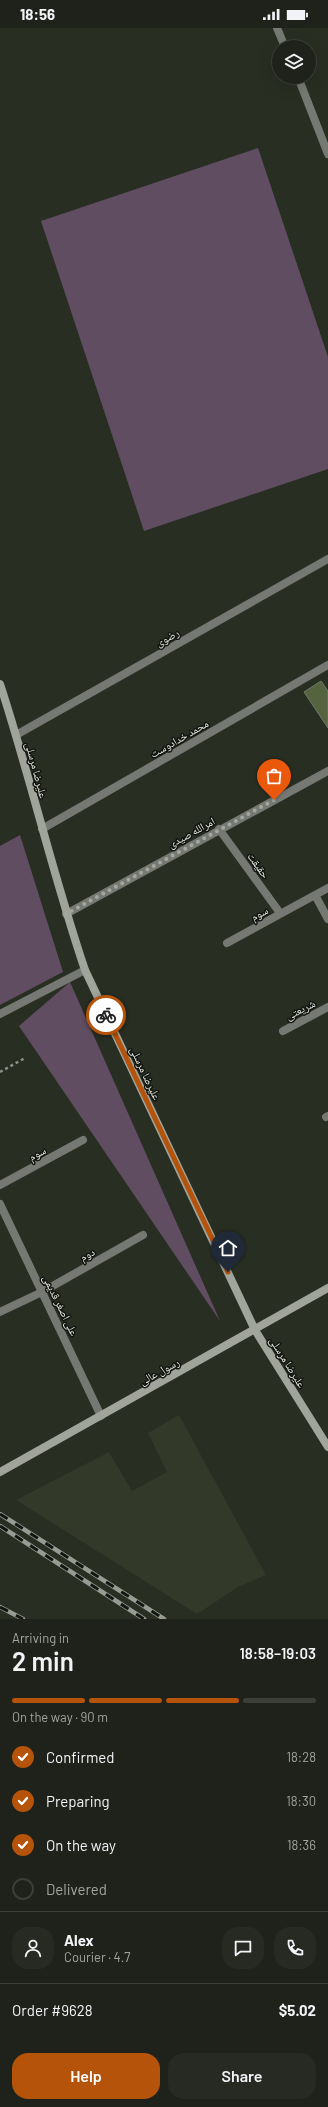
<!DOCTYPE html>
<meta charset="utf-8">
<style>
:root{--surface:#1f221a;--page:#272a23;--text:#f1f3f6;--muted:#a1a4a2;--line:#3c3f39;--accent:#b45309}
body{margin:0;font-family:Barlow,"Noto Naskh Arabic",sans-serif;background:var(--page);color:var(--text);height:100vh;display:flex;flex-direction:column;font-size:15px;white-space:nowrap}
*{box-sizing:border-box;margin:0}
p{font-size:13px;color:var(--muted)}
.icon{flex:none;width:22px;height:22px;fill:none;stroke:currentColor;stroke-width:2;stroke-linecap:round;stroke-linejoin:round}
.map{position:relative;height:1591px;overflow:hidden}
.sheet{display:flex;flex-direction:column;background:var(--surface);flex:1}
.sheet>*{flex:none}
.tools{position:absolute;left:272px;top:12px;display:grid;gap:8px}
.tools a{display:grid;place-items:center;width:44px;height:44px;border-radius:50%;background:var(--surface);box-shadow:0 4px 16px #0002,0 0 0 1px var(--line);font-size:20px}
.pin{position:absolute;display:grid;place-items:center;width:34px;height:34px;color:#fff;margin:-41px -17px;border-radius:50% 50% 50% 0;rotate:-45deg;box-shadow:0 0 4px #0007}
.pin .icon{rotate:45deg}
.courier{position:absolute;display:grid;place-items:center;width:40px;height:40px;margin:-20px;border:3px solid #b45309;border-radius:50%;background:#fff;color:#222;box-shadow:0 1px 5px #0007}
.headline em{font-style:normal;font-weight:600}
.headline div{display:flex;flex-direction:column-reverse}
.headline{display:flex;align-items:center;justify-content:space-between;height:68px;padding:0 12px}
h1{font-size:26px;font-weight:600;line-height:30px}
.bar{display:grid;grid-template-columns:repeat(4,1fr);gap:6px 4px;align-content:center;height:48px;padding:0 12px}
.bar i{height:5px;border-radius:3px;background:var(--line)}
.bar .on{background:var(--accent)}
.bar p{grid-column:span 4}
.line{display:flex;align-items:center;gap:10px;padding:0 12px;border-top:1px solid var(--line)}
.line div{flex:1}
.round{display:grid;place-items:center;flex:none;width:42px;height:42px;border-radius:16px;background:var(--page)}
ol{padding:0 12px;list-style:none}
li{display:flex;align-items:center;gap:12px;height:44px}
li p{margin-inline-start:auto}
li .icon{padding:4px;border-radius:50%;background:var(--accent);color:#fff;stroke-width:4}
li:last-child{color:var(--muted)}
li i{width:22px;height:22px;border:2px solid var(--line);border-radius:50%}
.cta{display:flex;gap:8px;margin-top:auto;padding:8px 12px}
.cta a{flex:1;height:46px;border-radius:16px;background:var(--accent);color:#fff;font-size:16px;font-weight:600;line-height:46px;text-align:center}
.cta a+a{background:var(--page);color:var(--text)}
.status{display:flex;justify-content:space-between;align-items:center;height:28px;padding:0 20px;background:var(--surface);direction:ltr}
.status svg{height:11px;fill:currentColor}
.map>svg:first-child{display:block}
</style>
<div class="status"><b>18:56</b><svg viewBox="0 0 49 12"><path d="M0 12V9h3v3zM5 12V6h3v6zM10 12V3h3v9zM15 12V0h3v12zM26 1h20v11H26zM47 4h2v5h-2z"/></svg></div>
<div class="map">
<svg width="328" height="1591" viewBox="0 0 328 1591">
<rect width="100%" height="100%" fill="#292e23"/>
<!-- built -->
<path fill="#323928" d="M179,1387L266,1547L238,1559L197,1586L16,1472L109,1424L132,1463L167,1444L148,1405Z"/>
<!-- green -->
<path fill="#604d62" d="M258,120L328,329V441L144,503L41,193Z
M20,807L63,944L0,977V818Z
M70,954L220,1293L19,998Z"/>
<!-- building -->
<path fill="#55643f" stroke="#72786b" d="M321,653L328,663V700L304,664Z"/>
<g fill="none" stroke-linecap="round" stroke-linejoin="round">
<!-- path -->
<path stroke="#8c9087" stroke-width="2.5" stroke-dasharray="3 3" stroke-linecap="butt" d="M0,1044L25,1030"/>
<!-- street -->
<path stroke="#767973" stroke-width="8" d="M277,0L285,19
M298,49L328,126
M16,707L328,531
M42,801L328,637
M219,801L280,885
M315,867L328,891
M66,886L328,743
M227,915L328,860
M0,986L85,942
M283,1003L328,979
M326,1089L328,1088
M0,1157L83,1112
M0,1176L101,1388
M0,1284L42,1264L143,1207"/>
<!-- secondary -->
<path stroke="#a0a49b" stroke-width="8" d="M0,656C31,751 53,848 85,942L255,1302L328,1419
M0,1444L328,1260"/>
<defs>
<path id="rail" d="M0,1486L164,1591
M0,1498L144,1591
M0,1579L23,1591"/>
</defs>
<!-- rail casing -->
<use href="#rail" stroke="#979b93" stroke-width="4.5"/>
<!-- rail -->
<use href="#rail" stroke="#131511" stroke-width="3" stroke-dasharray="9" stroke-linecap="butt"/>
</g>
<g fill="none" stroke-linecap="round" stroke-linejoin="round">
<!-- done -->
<path stroke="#a3a79e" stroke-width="4" stroke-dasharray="0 7.2" d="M106,987L85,942L66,886L274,772"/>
<!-- route -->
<path stroke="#b45309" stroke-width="5" d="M106,987L228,1244"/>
</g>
<g text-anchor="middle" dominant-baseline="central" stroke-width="3" stroke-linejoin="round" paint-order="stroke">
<!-- street labels -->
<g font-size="11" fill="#e5e8e1" stroke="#131511">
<text transform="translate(167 609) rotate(-29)">رضوی</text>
<text transform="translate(179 710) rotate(-30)">محمد خدادوست</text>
<text transform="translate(37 742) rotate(75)">علیرضا مرسلی</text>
<text transform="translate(191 804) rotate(-29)">امرالله صیدی</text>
<text transform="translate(259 837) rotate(54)">حقیقت</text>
<text transform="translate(259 885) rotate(-29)">سوم</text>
<text transform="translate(300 981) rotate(-27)">شریعتی</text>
<text transform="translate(146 1045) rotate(65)">علیرضا مرسلی</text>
<text transform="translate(37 1125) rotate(-28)">سوم</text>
<text transform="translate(87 1226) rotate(-29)">دوم</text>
<text transform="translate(61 1277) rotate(64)">علی اصغر قدیمی</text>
<text transform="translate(288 1334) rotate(58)">علیرضا مرسلی</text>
<text transform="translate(159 1343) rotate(-29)">رسول عالی</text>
</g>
</g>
</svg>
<div class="tools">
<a><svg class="icon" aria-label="layers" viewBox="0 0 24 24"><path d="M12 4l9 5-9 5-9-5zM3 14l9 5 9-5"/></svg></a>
</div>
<div class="pin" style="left:274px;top:772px;background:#ea580c"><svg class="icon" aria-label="bag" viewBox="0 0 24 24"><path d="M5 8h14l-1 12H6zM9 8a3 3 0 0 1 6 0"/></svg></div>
<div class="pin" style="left:228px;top:1244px;background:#1f2937"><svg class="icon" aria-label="home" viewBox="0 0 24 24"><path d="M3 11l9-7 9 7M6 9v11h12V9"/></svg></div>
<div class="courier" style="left:106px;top:987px"><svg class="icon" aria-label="bike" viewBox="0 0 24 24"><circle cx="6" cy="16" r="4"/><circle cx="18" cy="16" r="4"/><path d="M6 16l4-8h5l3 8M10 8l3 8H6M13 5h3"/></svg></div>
</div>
<section class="sheet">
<div class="headline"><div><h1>2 min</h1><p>Arriving in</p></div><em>18:58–19:03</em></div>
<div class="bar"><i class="on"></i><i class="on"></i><i class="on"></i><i></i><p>On the way · 90 m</p></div>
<ol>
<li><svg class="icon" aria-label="check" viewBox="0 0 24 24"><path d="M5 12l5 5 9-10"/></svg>Confirmed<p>18:28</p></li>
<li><svg class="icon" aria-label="check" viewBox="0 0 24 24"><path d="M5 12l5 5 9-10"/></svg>Preparing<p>18:30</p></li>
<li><svg class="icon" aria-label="check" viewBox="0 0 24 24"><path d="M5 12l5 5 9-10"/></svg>On the way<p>18:36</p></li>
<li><i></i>Delivered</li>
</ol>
<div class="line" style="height:72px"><a class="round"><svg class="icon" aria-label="person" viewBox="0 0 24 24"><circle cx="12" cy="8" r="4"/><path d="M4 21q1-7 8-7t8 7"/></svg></a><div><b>Alex</b><p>Courier · 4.7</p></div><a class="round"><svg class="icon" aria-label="chat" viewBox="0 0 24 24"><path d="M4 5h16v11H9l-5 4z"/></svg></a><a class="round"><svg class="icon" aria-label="phone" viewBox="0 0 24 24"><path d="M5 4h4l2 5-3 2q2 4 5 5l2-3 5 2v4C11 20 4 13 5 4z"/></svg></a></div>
<div class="line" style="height:52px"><div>Order #9628</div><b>$5.02</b></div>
<div class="cta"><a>Help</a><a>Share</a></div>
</section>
